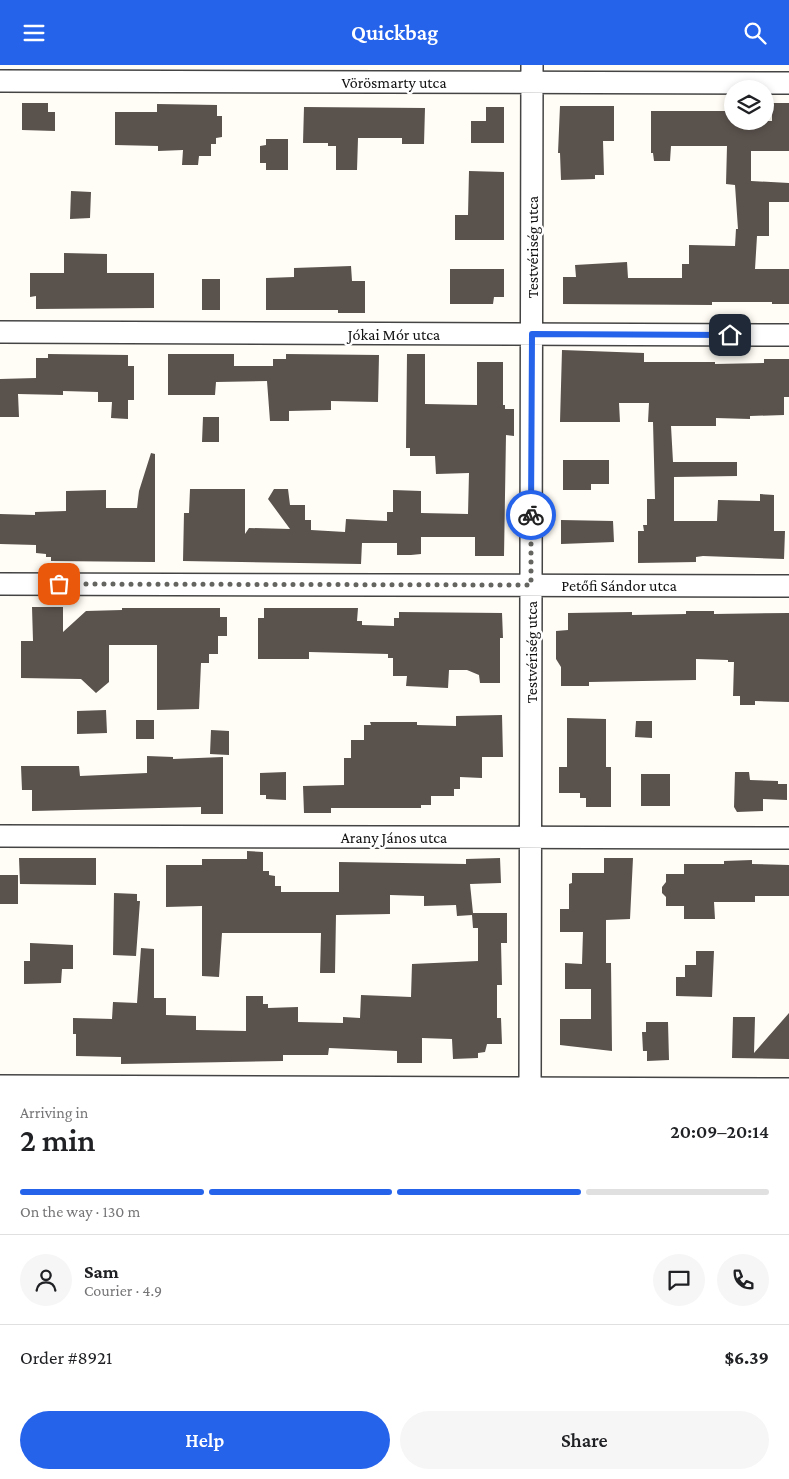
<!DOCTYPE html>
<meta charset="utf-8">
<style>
:root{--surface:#fff;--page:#f6f6f6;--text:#202124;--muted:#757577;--line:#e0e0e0;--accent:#2563eb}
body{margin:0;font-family:"Crimson Pro",serif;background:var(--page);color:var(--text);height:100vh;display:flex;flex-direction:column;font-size:19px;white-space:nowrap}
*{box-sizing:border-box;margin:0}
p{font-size:16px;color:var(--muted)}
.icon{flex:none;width:28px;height:28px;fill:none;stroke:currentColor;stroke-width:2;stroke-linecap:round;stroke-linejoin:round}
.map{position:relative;height:1024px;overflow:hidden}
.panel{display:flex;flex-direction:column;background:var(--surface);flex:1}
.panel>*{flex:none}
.tools{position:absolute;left:724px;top:15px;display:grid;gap:10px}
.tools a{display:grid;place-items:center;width:50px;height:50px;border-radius:50%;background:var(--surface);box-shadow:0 2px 8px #0003;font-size:25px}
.pin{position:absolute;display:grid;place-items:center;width:42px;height:42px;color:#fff;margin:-21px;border-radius:10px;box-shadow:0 2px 8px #0006}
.courier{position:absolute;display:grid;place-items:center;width:50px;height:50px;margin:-25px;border:4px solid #2563eb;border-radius:50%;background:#fff;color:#222;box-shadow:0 1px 6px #0007}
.overview em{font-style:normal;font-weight:600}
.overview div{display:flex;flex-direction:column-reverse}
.overview{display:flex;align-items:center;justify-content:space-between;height:85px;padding:0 20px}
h1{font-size:32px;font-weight:600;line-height:38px}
.bar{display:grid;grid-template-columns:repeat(4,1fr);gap:8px 5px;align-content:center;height:60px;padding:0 20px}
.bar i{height:6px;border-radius:4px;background:var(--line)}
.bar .active{background:var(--accent)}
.bar p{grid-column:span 4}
.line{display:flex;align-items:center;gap:12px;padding:0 20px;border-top:1px solid var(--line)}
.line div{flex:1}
.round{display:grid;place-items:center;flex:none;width:52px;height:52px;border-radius:26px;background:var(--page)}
.cta{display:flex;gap:10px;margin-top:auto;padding:10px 20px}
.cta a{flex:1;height:58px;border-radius:30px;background:var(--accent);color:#fff;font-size:20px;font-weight:600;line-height:58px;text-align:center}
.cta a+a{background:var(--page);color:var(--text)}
header{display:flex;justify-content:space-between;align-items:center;height:65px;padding:0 20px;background:var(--accent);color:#fff;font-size:22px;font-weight:600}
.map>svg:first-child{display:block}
</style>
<header><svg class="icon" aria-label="menu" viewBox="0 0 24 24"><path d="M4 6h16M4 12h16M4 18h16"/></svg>Quickbag<svg class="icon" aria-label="search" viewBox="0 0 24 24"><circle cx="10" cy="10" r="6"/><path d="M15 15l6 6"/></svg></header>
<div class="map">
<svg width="789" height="1024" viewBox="0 0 789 1024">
<rect width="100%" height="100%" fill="#fffdf5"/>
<!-- building -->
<path fill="#5a524d" d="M22,38H48V47H55V66L22,65Z
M772,38H789V86H751V116L789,118V137H769V171H757L755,204H789V239H772V237H712V240L563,239V212H576L575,200L627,197L628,213H682V199H689V180L735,181L736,164H738L735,120L726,119L727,81H671L670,96H654L653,88H651V46H732V56H772Z
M157,39L217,40V51H222V72L216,73V79H211V91H199L198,100H182L183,85L158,86V81L115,80V47H157Z
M560,41H614V76H603L604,110H595V114L561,115L560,88H558Z
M304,42L425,43L424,79H402V73H358L357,105H336V81H328V78H303Z
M486,42H504V78H471V56H486Z
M266,74H288V105H266V98H260V81L266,80Z
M469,106L504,107V175H455V150H468Z
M71,126L91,127L90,153L70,154Z
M64,188L107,189V208H154V243L36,244V231L30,232V208H64Z
M351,201L352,216H365V248H338V245H266V213L294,212V203Z
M450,204H504V232H494L493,239H450Z
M202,214H220V245H202Z
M562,285L644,288V297H715V299L764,298V294H789V332H784V350L750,351V354L716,353V361H671L673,397H737V411L674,412V456H717L718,435L760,436V429L774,430V466H785L784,494L703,491L696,492V497L638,498V466H644L643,460H647V434H655L653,357H648L649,338H619L620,357H560Z
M48,289L128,290V301H134V335H128V354L111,353L112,337H98V327L63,326V330L18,329L19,352H0V314L36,313V293H48Z
M168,289H234V301H273V294H286V289L379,290L378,337L331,336V345L289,346V356H270L267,316L216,317L215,330H168Z
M407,289H425V339L477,340V297H503V340H505V344H514V371L506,370L504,491H475V472H421V489L411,490H397V478H362L361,499L183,496L184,448H189L190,424H245V469L249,463L290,464L268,434L274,424H288L290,440H305V455H311V465L345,467L346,454L387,456V447H393V425L421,426V448L468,449L469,408L436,409L435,391H410V383H406Z
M203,352H219V377H202Z
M151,388L155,389V497L51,496V492H46V489L36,488V480L0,479V449L35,450V447L66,446V426L106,425V443H137L139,426Z
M563,395H609V419H591V425H563Z
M561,455L613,456L614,477L561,479Z
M32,542H63V567L86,546L122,545V543H220V552H227V571H218V589H209V598H201L199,644L157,645V580H109V617L96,628L81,614L21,613V576H33Z
M264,543H358L357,556H362V560L394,561V553H399V547L502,548L503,573H500V618H480L479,610L467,605H449L448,623L406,621L407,611H393V593H388V589L309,587V594H258V553H264Z
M686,546H714V549L789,548V637L755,636V640H740V631H733L734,597H728V595L696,594V615L589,617V621H561V602L556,594V566L568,565V548L632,547V550L686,549Z
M106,645L107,668L77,669V646Z
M502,650L503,692H482V713L460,712V724H454V731H431V740H421V743H331V748H304L303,721L344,720V693H351V675H364V660H371L370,657H417V660L456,661V651Z
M567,653L606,654V702H611V742H586V733H580V728H559V702H567Z
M136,655H154V674H136Z
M636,656H652V673L635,672Z
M211,665L229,666V690L210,689Z
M147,691L173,692V694L223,692V749H201V742L32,746V725H22L21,701H79L80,711L147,708Z
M286,707V735L266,734V730H260V708Z
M735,707H749L750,715L778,716V719H787V735L763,734V746L737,747L734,742Z
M641,709H670V741H641Z
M247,786L263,787V806H269V810L275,811V821H281V827H339V797L466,799V794L500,793L501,818L470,819L473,848H507V878H501L502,920H497V953H501L502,979H487L485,987L478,988V993L453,994L452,974L422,973V998H397V986L329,983L328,990H283V996L121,999V992L76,991V969H73V953L112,954L113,937L137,938L141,883L154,884V933H166V950L196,951V965L246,966V931H263V939H268V943L298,942V957L343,958V952L360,953L361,930L411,932L412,899L478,896V863H473L472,850L457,851L456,840L424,841V831L390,830V849L336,850L335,908H320L321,868H222L219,912L202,911V841L166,842V800H202V794H247Z
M19,793H96V820L20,819Z
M604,793H633L630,854L606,855V898H611L612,986L560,980V954H591V924H565V898L582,899L583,867H560V844H569V819L572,818V808H604Z
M752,795V799L789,800V831H755V837H714L715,854H684V841H666V832L662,828V822L666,817V809H684V799H724V796Z
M0,810H18V839H0Z
M114,828L137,829V836H140L136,891L113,890Z
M30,878L73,880V904H62L61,918L24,919V896H30Z
M696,886H714L712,932L676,931V912H685V900H696Z
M789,948V994L732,993L733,952H755L754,988Z
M646,957H668L669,995L647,996V986H643L642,967H646Z"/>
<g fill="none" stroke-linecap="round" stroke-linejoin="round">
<defs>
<path id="minor" d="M0,16L789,18
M0,267L789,270
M0,519L789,521
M0,771L789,773
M0,1021L789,1024
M530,1024L532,0"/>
</defs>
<!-- minor casing -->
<use href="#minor" stroke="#444" stroke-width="24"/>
<!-- minor -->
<use href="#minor" stroke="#fff" stroke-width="21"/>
</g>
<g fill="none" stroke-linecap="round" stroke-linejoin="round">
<!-- done -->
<path stroke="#646461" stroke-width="5" stroke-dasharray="0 9" d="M59,519L531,520V450"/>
<!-- route -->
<path stroke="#2563eb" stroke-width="6" d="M531,450L532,269L730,270"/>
</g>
<g text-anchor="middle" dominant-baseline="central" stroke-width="5" stroke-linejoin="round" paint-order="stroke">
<!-- street labels -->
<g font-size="16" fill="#111" stroke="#fff">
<text x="394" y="17">Vörösmarty utca</text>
<text transform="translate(532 182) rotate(-90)">Testvériség utca</text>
<text x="394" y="269">Jókai Mór utca</text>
<text x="619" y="520">Petőfi Sándor utca</text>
<text transform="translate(531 587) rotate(-90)">Testvériség utca</text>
<text x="394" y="772">Arany János utca</text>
</g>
</g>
</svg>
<div class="tools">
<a><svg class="icon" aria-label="layers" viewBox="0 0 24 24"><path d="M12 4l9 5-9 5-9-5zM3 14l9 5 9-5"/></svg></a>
</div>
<div class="pin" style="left:59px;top:519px;background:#ea580c"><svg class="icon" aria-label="bag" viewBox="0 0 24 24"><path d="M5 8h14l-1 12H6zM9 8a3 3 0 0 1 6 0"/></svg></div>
<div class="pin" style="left:730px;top:270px;background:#1f2937"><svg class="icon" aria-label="home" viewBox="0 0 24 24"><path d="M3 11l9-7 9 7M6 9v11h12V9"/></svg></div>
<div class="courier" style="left:531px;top:450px"><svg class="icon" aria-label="bike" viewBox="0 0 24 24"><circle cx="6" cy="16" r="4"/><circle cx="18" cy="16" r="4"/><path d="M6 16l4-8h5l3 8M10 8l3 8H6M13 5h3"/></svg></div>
</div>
<section class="panel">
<div class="overview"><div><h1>2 min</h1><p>Arriving in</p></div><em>20:09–20:14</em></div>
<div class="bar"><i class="active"></i><i class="active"></i><i class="active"></i><i></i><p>On the way · 130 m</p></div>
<div class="line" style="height:90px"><a class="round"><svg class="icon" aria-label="person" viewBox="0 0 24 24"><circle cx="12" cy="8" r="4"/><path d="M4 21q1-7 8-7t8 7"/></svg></a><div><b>Sam</b><p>Courier · 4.9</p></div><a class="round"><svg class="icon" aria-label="chat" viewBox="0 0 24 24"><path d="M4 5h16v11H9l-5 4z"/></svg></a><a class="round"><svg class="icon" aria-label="phone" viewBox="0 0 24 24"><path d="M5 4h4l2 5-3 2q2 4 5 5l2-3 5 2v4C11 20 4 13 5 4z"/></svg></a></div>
<div class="line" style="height:65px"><div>Order #8921</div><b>$6.39</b></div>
<div class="cta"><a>Help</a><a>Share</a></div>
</section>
